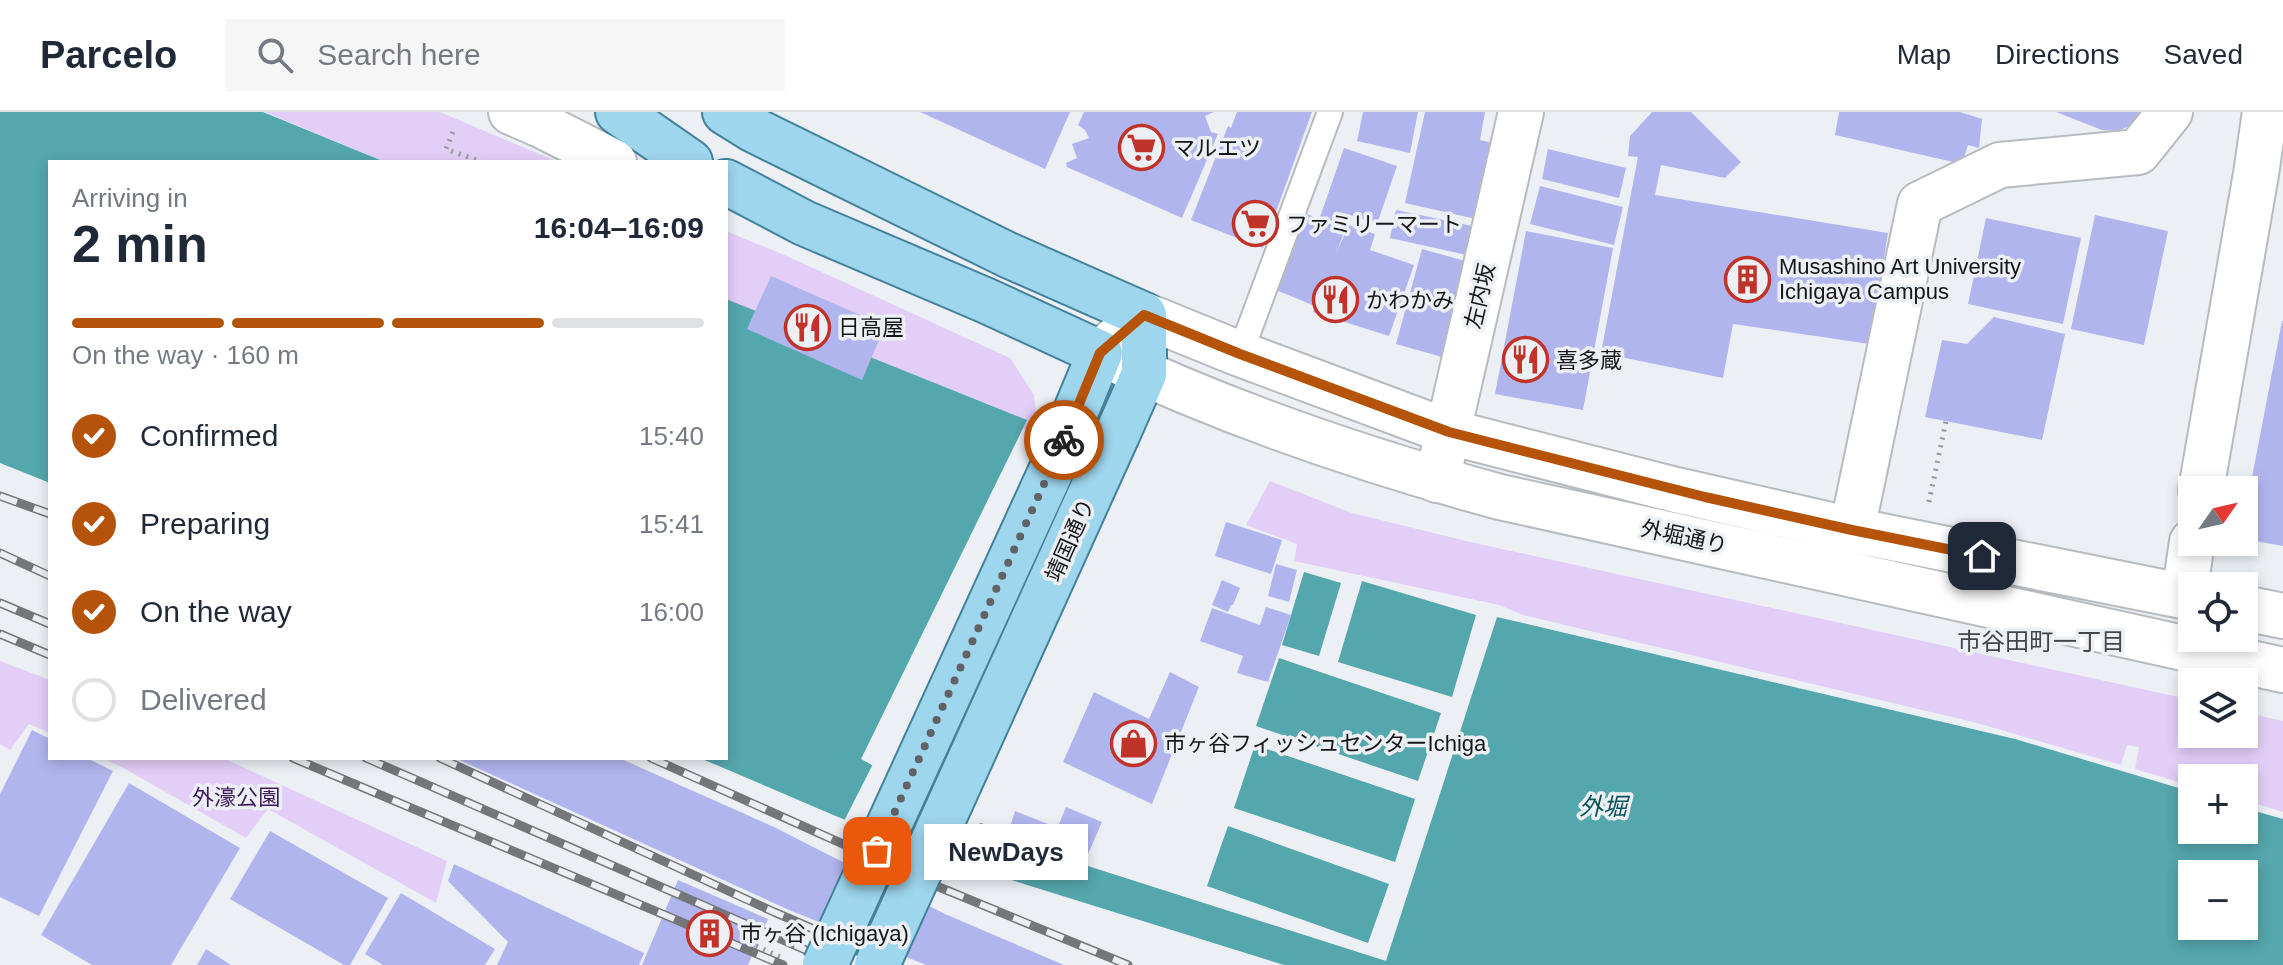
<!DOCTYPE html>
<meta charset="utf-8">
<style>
:root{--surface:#fff;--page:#f6f6f7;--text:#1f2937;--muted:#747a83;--line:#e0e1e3;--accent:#b45309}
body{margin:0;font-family:Helvetica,"Noto Sans JP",sans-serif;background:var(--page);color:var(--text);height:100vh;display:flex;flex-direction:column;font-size:30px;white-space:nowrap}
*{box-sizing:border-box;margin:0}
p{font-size:26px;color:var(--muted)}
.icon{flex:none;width:44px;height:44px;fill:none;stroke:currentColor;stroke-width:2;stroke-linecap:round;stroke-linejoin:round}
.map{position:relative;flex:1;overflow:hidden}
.drawer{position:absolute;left:48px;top:48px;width:680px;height:600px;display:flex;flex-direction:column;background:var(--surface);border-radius:0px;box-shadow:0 4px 12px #0003}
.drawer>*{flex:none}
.needle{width:52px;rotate:56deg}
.tools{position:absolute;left:2178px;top:364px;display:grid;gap:16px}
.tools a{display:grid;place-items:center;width:80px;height:80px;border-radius:0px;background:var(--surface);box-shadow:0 4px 12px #0003;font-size:40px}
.pin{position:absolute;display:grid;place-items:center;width:68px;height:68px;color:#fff;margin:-34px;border-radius:16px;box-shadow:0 4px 12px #0006}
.courier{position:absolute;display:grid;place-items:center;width:80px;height:80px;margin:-40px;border:6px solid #b45309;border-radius:50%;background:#fff;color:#222;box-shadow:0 2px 10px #0007}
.bubble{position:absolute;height:56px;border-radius:0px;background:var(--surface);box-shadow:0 4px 12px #0003;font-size:26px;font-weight:600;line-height:56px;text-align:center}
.head em{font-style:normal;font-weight:600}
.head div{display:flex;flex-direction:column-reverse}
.head{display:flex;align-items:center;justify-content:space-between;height:136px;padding:0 24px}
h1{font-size:52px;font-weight:600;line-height:60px}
.bar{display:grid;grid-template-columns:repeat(4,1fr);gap:12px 8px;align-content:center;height:96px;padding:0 24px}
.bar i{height:10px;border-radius:6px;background:var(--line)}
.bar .current{background:var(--accent)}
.bar p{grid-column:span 4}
ol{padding:0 24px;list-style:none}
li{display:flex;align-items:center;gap:24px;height:88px}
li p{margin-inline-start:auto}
li .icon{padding:8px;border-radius:50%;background:var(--accent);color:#fff;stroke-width:4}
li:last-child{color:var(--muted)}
li i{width:44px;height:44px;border:4px solid var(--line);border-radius:50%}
header{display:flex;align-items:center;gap:48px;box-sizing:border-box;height:112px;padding:0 40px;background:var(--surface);border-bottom:2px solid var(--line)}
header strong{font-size:38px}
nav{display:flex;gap:44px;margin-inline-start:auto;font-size:28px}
.search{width:560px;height:72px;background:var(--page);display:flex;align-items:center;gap:20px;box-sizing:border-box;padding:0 28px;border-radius:0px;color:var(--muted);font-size:30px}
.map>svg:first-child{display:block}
</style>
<header>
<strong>Parcelo</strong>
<div class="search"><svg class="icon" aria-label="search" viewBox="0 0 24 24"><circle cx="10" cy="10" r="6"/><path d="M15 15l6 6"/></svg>Search here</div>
<nav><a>Map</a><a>Directions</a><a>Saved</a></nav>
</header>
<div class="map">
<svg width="2283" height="853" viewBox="0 0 2283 853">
<rect width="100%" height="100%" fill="#ecf0f5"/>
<!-- green -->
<path fill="#e3cef8" d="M265,0H440L558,50H385Z
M726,119L789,145L1010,246L1034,283L1038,323L726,192Z
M1270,369L1352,401L1466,429L2192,588V622H2244V600L2283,609V700L2244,688V666H2192V674L2135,657L2139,635L2127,633L2121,653L1977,611L1523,503L1499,493L1294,449L1297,432L1246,413Z
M0,549L50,568V621L29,612L10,638L0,632Z
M103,646H223L447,749L436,791L268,697L246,726L127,658Z"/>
<!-- water -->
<path fill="#54a7ac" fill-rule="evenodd" d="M0,0H263L385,50H50V371L0,351Z
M726,187L1027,308L861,647L971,707L1091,755L1386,849L1497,505L2015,627L2192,680V718H2244V696L2283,707V853H1284L960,752L838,705L700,646H726ZM2192,762H2244V814H2192Z
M1304,460L1341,471L1319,544L1282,533Z
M1362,469L1476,503L1452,585L1338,550Z
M1279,546L1441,601L1418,669L1256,614Z
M1255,633L1415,687L1395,750L1234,696Z
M1228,714L1389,772L1368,831L1207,774Z"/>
<!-- pier -->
<path fill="#ecf0f5" d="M874,650L982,707L958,756L843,711Z"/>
<!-- building -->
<path fill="#b1b5ee" d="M920,0H1070L1045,57Z
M1084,0H1214L1205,4L1211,20L1218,22L1182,106L1067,55L1066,51L1077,46L1072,32L1089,26L1085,18L1078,13Z
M1237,0H1312L1263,136L1191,108L1228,14L1231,16Z
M1363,0H1418L1410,41L1357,29Z
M1425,0H1485L1480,28L1492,31L1476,107L1405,91Z
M1652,0H1691L1741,50L1725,66L1661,53L1655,83L1888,121L1870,232L1733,212L1723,266L1601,241L1638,45L1628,44L1630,24Z
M1839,0H1960L1982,7L1979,36L1968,33L1962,52L1835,23Z
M2056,0H2143L2130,14L2117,19L2102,18Z
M1344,36L1397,54L1377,112L1347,102L1343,113L1320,105Z
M1548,37L1626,56L1619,86L1542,67Z
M1540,74L1623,95L1614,133L1530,112Z
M1396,98L1477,115L1471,144L1390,126Z
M1307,102L1345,118L1336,141L1349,113L1375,122L1370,138L1414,153L1389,224L1313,200L1315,194L1276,178Z
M2095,103L2168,119L2144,233L2071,217Z
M1986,106L2081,126L2063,212L1968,192Z
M1526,119L1613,136L1583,298L1495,282Z
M1422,137L1469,150L1442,245L1396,232Z
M771,164L885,214L862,268L747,217Z
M1994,205L2065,222L2042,328L1925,305L1942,228L1967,232Z
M2282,209H2283V434L2244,427V407Z
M1226,410L1282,428L1271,462L1215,444Z
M1276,452L1297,458L1289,490L1268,484Z
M1222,468L1240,476L1233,493H1231L1228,500L1212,493Z
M1266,495L1291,503L1268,570L1237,561L1243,544L1200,529L1212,496L1260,513Z
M1170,560L1199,575L1152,692L1063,650L1094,580L1149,607Z
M32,618L50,627V646H87L113,659L39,804L0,785V682Z
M455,646H619L774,715L945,802L1064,853H926L921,851L789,798Z
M129,671L240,736L171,853H92L41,823Z
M1066,695L1102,710L1085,749L1050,734Z
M1015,699L1048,712L1042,728L1010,715Z
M270,719L388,786L350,853H344L230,787Z
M454,752L644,841L639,853H497L508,830L448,769Z
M678,768L768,807L748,853H642Z
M401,781L495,837L485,853H383L365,842Z
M206,837L231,853H197Z"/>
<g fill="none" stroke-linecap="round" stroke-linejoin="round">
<defs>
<path id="lane" d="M1240,242L1330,0"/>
<path id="street" d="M1437,368L1521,0
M1852,418L1920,92L2000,53L2138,40L2170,0"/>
<path id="secondary" d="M511,0L541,13L614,50
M2201,378L2256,62L2265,0
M2184,484L2192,430
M2192,486L1852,418L1676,378L1449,320L1240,242L1144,203L1100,241C1228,302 1363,348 1500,385L2283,558
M2244,496L2283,504"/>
<path id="primary" d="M618,0L690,50
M725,0L754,18L1008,143L1144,203V262L1117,323
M726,70L804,111L987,189L1100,241L1073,306"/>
</defs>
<!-- lane casing -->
<use href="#lane" stroke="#b7bbbf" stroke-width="28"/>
<!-- street casing -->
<use href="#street" stroke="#b7bbbf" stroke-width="48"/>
<!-- secondary casing -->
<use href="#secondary" stroke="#b7bbbf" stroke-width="48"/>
<!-- primary casing -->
<use href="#primary" stroke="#44819b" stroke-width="48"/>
<!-- path -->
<path stroke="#97999d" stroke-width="5" stroke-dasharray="2 6" stroke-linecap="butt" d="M453,20L446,37L482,50
M1929,390L1946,309
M756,834L785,847"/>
<!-- lane -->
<use href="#lane" stroke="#fff" stroke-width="24"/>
<!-- street -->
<use href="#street" stroke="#fff" stroke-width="44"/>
<!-- secondary -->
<use href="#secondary" stroke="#fff" stroke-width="44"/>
<!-- primary -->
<use href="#primary" stroke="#9ed6ed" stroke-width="44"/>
<defs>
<path id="rail" d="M0,384L50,402
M0,441L50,464
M0,491L50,512
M0,522L50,543
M293,646L783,853
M366,646L840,853
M440,646L774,800L897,853
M651,646L939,775L1128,853"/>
</defs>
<!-- rail casing -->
<use href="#rail" stroke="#74777a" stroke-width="9"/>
<!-- rail -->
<use href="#rail" stroke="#ecf0f5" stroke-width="6" stroke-dasharray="18" stroke-linecap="butt"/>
<defs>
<path id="primary-bridge" d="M825,853L1056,348L1073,306
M877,853L1117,323"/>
</defs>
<!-- primary-bridge casing -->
<use href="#primary-bridge" stroke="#44819b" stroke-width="48" stroke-linecap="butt"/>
<!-- primary-bridge -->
<use href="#primary-bridge" stroke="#9ed6ed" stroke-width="44"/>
</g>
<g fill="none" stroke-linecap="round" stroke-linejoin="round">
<!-- done -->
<path stroke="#606265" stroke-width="8" stroke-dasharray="0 14.4" d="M877,739L1064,328"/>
<!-- route -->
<path stroke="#b45309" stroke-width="10" d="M1064,328L1100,241L1144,203L1240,242L1449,320L1705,385L1852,418L1982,444"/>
</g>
<!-- icons -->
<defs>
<symbol id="supermarket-ring" viewBox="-11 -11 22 22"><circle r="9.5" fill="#ecf0f5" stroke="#c13329" stroke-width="1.5"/><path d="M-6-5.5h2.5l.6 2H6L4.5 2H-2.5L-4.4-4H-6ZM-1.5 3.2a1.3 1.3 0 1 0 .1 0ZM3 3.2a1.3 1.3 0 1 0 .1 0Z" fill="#c13329"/></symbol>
<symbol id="building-ring" viewBox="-11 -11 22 22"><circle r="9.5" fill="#ecf0f5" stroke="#c13329" stroke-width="1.5"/><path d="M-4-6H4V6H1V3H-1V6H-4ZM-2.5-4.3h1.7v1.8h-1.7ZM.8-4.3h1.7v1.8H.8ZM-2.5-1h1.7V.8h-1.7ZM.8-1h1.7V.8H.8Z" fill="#c13329"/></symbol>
<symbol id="restaurant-ring" viewBox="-11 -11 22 22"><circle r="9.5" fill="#ecf0f5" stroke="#c13329" stroke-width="1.5"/><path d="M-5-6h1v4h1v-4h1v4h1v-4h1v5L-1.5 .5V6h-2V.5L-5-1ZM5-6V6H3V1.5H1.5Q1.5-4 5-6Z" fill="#c13329"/></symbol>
<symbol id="shop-ring" viewBox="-11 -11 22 22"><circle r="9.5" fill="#ecf0f5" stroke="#c13329" stroke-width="1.5"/><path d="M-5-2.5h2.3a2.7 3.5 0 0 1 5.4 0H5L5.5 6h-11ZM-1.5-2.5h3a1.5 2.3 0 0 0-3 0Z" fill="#c13329"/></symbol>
</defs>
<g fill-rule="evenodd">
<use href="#supermarket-ring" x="1116" y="10" width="51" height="51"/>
<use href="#supermarket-ring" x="1230" y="86" width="51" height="51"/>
<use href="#building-ring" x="1722" y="142" width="51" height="51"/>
<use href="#restaurant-ring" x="1310" y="162" width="51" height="51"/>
<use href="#restaurant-ring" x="782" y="190" width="51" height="51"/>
<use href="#restaurant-ring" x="1500" y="222" width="51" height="51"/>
<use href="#shop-ring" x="1108" y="606" width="51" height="51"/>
<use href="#building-ring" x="684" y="796" width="51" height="51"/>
</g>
<g text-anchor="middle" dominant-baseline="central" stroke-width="7" stroke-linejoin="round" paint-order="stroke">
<!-- poi labels -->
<g font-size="22" fill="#151618" stroke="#ecf0f5" text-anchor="start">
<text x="1173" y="36">マルエツ</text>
<text x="1286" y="112">ファミリーマート</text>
<text x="1779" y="154">Musashino Art University<tspan x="1779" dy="25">Ichigaya Campus</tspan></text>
<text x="1366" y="188">かわかみ</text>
<text x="838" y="215">日高屋</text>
<text x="1556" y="248">喜多蔵</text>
<text x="1164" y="631">市ヶ谷フィッシュセンターIchiga</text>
<text x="740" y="821">市ヶ谷 (Ichigaya)</text>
</g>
<!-- street labels -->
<g font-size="22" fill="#151618" stroke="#ecf0f5">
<text transform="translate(1480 184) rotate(-77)">左内坂</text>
<text transform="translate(1684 425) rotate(12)">外堀通り</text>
<text transform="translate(1070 428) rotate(-66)">靖国通り</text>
</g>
<!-- park labels -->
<g font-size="22" fill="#401b5a" stroke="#ecf0f5">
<text x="236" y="685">外濠公園</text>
</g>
<!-- neighbourhood labels -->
<g font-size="24" fill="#42454a" stroke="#ecf0f5">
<text x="2041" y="529">市谷田町一丁目</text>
</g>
<!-- water labels -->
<g font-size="24" font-style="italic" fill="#065357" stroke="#ecf0f5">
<text x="1603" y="694">外堀</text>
</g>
</g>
</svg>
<div class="tools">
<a><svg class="needle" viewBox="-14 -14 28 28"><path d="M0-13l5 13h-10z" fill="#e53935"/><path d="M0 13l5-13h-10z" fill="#747a83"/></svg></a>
<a><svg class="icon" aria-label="locate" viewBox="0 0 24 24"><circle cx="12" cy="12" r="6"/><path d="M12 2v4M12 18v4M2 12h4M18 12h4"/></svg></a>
<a><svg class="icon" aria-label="layers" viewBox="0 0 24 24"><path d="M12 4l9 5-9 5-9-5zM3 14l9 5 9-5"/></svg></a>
<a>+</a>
<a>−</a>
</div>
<div class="pin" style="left:877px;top:739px;background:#ea580c"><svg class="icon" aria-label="bag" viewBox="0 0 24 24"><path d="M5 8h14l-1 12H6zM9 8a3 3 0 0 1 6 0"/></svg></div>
<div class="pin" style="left:1982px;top:444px;background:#1f2937"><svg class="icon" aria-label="home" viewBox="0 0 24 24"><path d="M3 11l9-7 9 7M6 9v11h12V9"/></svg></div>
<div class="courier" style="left:1064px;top:328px"><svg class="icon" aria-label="bike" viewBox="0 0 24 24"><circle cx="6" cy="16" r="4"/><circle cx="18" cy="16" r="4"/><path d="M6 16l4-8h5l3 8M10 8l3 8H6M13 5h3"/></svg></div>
<div class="bubble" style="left:924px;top:712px;width:164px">NewDays</div>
<section class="drawer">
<div class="head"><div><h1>2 min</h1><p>Arriving in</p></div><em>16:04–16:09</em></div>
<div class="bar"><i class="current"></i><i class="current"></i><i class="current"></i><i></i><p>On the way · 160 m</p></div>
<ol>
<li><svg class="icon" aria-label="check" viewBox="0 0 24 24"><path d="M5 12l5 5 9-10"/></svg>Confirmed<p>15:40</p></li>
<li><svg class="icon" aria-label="check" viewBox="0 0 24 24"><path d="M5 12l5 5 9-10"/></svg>Preparing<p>15:41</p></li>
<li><svg class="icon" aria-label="check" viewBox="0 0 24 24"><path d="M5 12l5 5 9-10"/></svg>On the way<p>16:00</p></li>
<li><i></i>Delivered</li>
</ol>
</section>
</div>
